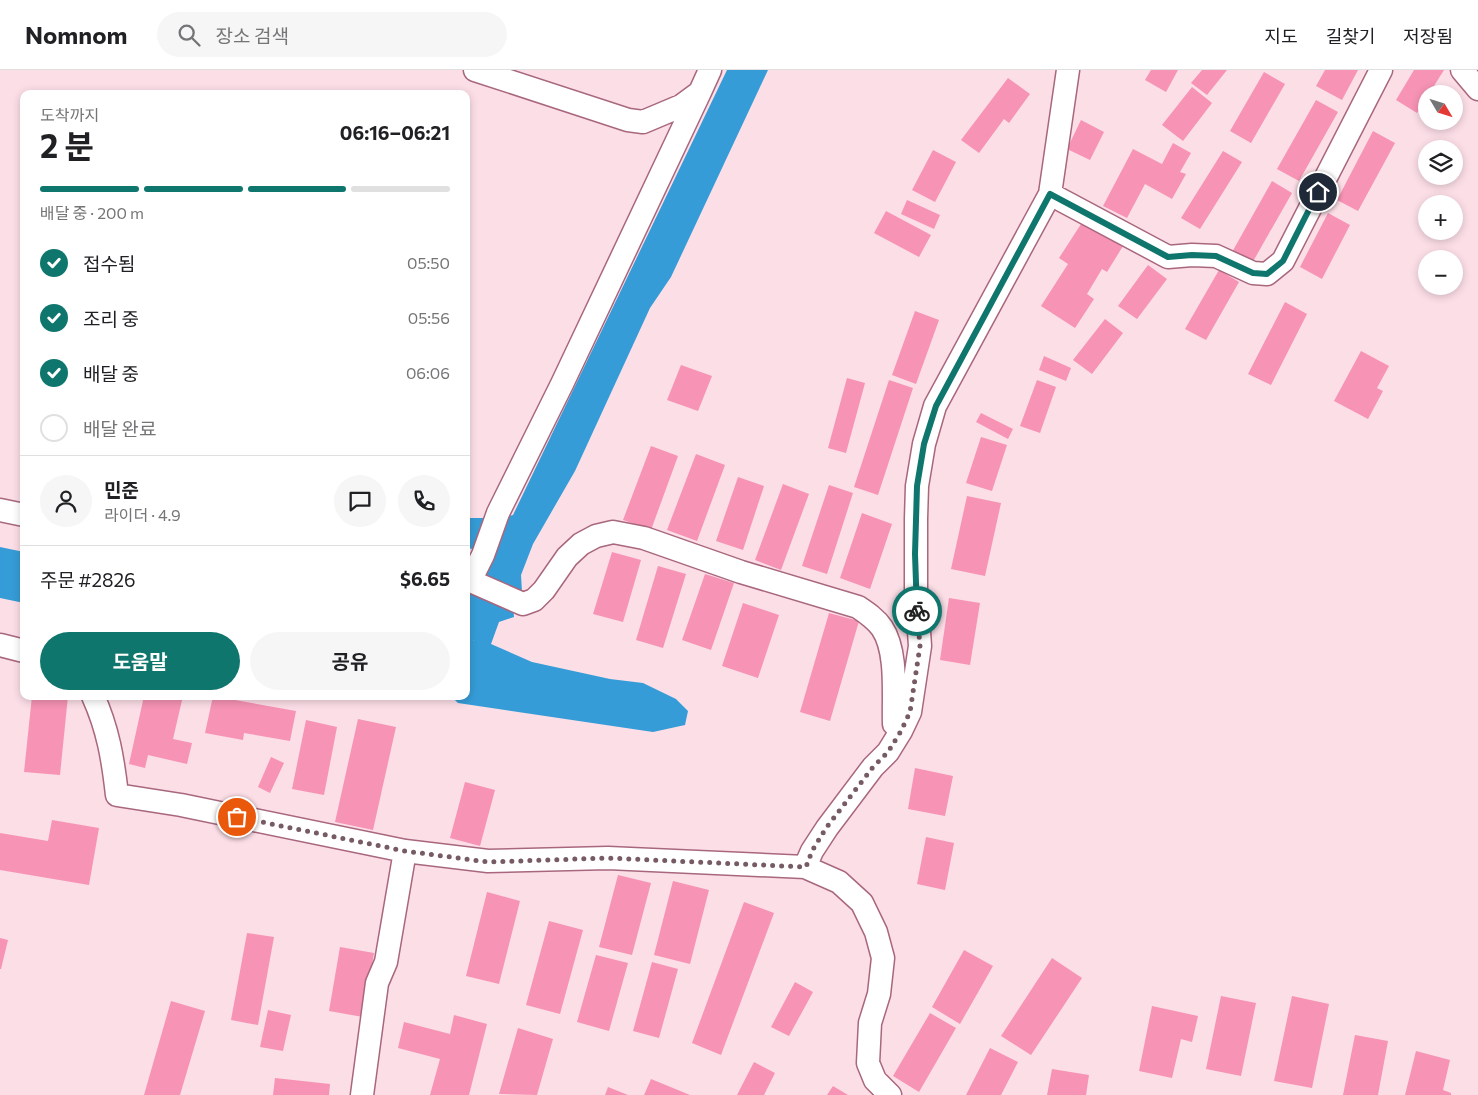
<!DOCTYPE html>
<html lang="ko">
<meta charset="utf-8">
<style>
:root{--surface:#fff;--page:#f6f6f6;--text:#202124;--muted:#757577;--line:#e0e0e0;--accent:#0f766e}
body{margin:0;font-family:Commissioner,"Noto Sans KR",sans-serif;background:var(--page);color:var(--text);height:100vh;display:flex;flex-direction:column;font-size:19px;white-space:nowrap}
*{box-sizing:border-box;margin:0}
p{font-size:16px;color:var(--muted)}
.icon{flex:none;width:28px;height:28px;fill:none;stroke:currentColor;stroke-width:2;stroke-linecap:round;stroke-linejoin:round}
.map{position:relative;flex:1;overflow:hidden}
.details{position:absolute;left:20px;top:20px;width:450px;height:610px;display:flex;flex-direction:column;background:var(--surface);border-radius:10px;box-shadow:0 2px 8px #0003}
.details>*{flex:none}
.needle{width:32px;rotate:128deg}
.buttons{position:absolute;left:1418px;top:15px;display:grid;gap:10px}
.buttons a{display:grid;place-items:center;width:45px;height:45px;border-radius:50%;background:var(--surface);box-shadow:0 2px 8px #0003;font-size:25px}
.pin{position:absolute;display:grid;place-items:center;width:42px;height:42px;color:#fff;margin:-21px;border:2px solid #fff;border-radius:50%;box-shadow:0 1px 5px #0007}
.courier{position:absolute;display:grid;place-items:center;width:50px;height:50px;margin:-25px;border:4px solid #0f766e;border-radius:50%;background:#fff;color:#222;box-shadow:0 1px 6px #0007}
.headline em{font-style:normal;font-weight:700}
.headline div{display:flex;flex-direction:column-reverse}
.headline{display:flex;align-items:center;justify-content:space-between;height:85px;padding:0 20px}
h1{font-size:32px;font-weight:700;line-height:38px}
.bar{display:grid;grid-template-columns:repeat(4,1fr);gap:8px 5px;align-content:center;height:60px;padding:0 20px}
.bar i{height:6px;border-radius:4px;background:var(--line)}
.bar .on{background:var(--accent)}
.bar p{grid-column:span 4}
.line{display:flex;align-items:center;gap:12px;padding:0 20px;border-top:1px solid var(--line)}
.line div{flex:1}
.round{display:grid;place-items:center;flex:none;width:52px;height:52px;border-radius:26px;background:var(--page)}
ol{padding:0 20px;list-style:none}
li{display:flex;align-items:center;gap:15px;height:55px}
li p{margin-inline-start:auto}
li .icon{padding:5px;border-radius:50%;background:var(--accent);color:#fff;stroke-width:4}
li:last-child{color:var(--muted)}
li i{width:28px;height:28px;border:2px solid var(--line);border-radius:50%}
.primary-button{display:flex;gap:10px;margin-top:auto;padding:10px 20px}
.primary-button a{flex:1;height:58px;border-radius:30px;background:var(--accent);color:#fff;font-size:20px;font-weight:700;line-height:58px;text-align:center}
.primary-button a+a{background:var(--page);color:var(--text)}
header{display:flex;align-items:center;gap:30px;box-sizing:border-box;height:70px;padding:0 25px;background:var(--surface);border-bottom:1px solid var(--line)}
header strong{font-size:24px}
nav{display:flex;gap:28px;margin-inline-start:auto;font-size:18px}
.search{width:350px;height:45px;background:var(--page);display:flex;align-items:center;gap:12px;box-sizing:border-box;padding:0 18px;border-radius:28px;color:var(--muted);font-size:19px}
.map>svg:first-child{display:block}
</style>
<header>
<strong>Nomnom</strong>
<div class="search"><svg class="icon" aria-label="search" viewBox="0 0 24 24"><circle cx="10" cy="10" r="6"/><path d="M15 15l6 6"/></svg>장소 검색</div>
<nav><a>지도</a><a>길찾기</a><a>저장됨</a></nav>
</header>
<div class="map">
<svg width="1478" height="1025" viewBox="0 0 1478 1025">
<rect width="100%" height="100%" fill="#fcdee7"/>
<!-- water -->
<path fill="#369cd7" d="M727,0H768L671,207L650,238L575,401L533,474L521,505L522,522L490,509L502,480L500,462L501,448L513,445Z
M466,448H483L489,451L480,480L466,478Z
M0,477L24,482V533L0,528Z
M487,526L513,536L514,547L499,552L491,574L532,592L610,609L643,613L676,629L688,641L685,655L653,662L458,633L451,626H466V571H474L475,553Z"/>
<g fill="none" stroke-linecap="round" stroke-linejoin="round">
<!-- canal -->
<path stroke="#369cd7" stroke-width="28" d="M466,559L512,460"/>
</g>
<!-- building -->
<path fill="#f793b5" d="M1151,0H1178L1166,22L1145,10Z
M1202,0H1227L1207,25L1191,13Z
M1325,0H1358L1342,30L1316,16Z
M1414,0H1444L1429,24H1426V29L1417,43L1396,30Z
M1264,2L1285,14L1251,73L1230,61Z
M1008,8L1030,24L1009,53L1004,49L979,83L961,70Z
M1192,17L1212,33L1183,71L1162,55Z
M1316,30L1338,42L1299,111L1277,99Z
M1081,50L1104,62L1090,90L1067,79Z
M1373,61L1395,73L1358,141L1337,130Z
M1173,73L1191,83L1180,102L1186,104L1172,129L1145,114L1127,148L1103,136L1133,79L1162,94Z
M933,80L956,92L935,132L912,120Z
M1223,81L1242,92L1200,159L1181,148Z
M1272,111L1292,123L1251,195L1231,184Z
M907,130L940,145L934,159L901,144Z
M886,141L931,165L919,187L874,163Z
M1328,143L1350,155L1322,209L1300,197Z
M1083,151L1123,176L1107,202L1102,199L1087,224L1094,229L1075,258L1041,236L1068,194L1059,188Z
M1148,195L1167,209L1137,249L1118,236Z
M1219,200L1239,212L1206,270L1185,259Z
M1285,232L1307,244L1271,315L1248,304Z
M915,241L939,250L916,314L892,305Z
M1105,249L1123,263L1092,304L1073,290Z
M1361,281L1389,296L1377,318L1383,321L1368,349L1334,331Z
M1044,286L1071,298L1066,311L1039,300Z
M681,295L712,306L698,341L667,330Z
M847,308L865,313L846,383L828,378Z
M889,310L913,318L878,425L854,417Z
M1037,310L1056,317L1040,363L1020,356Z
M981,343L1013,359L1008,369L976,352Z
M981,367L1007,375L992,421L966,413Z
M651,376L678,386L651,460L623,450Z
M696,384L725,395L697,471L667,460Z
M738,407L764,416L743,480L716,471Z
M783,414L809,424L781,500L755,490Z
M829,415L853,423L827,504L802,496Z
M967,426L1001,433L985,506L951,499Z
M862,443L892,454L870,519L840,508Z
M612,482L641,490L623,552L593,544Z
M658,496L686,504L663,578L636,570Z
M705,504L734,513L711,580L682,570Z
M949,528L980,533L970,595L940,590Z
M743,533L779,545L758,608L722,596Z
M829,543L859,551L830,651L800,642Z
M32,626H68L60,705L24,702Z
M144,626H183L173,669L192,673L187,694L148,685L145,698L129,694Z
M213,626L296,641L290,671L244,663L243,670L205,663Z
M358,649L396,657L373,760L335,752Z
M306,650L337,657L324,725L292,719Z
M271,687L284,693L270,723L258,717Z
M915,698L953,706L945,746L908,739Z
M465,712L495,720L480,776L450,768Z
M52,750L99,758L89,815L0,800V763L48,771Z
M926,767L954,773L945,820L917,814Z
M618,805L651,813L632,885L599,877Z
M673,811L709,820L690,894L654,885Z
M487,822L520,831L499,914L466,906Z
M744,832L774,843L721,985L692,973Z
M549,851L583,860L560,944L526,935Z
M247,863L274,867L258,955L231,950Z
M0,868L8,870L1,899H0Z
M340,877L374,883L363,947L329,941Z
M964,880L993,896L960,954L932,937Z
M596,885L628,893L609,961L577,952Z
M1052,888L1082,908L1031,985L1001,966Z
M652,892L678,899L659,968L633,961Z
M795,912L813,922L789,966L771,957Z
M1221,926L1256,933L1241,1006L1206,999Z
M1292,926L1329,934L1312,1018L1274,1011Z
M171,931L205,941L180,1025H144Z
M1152,936L1198,946L1192,972L1181,969L1172,1008L1139,1001Z
M268,940L291,945L283,981L260,977Z
M930,943L956,958L919,1022L893,1006Z
M454,945L487,954L469,1025H430L440,989L398,978L404,952L450,964Z
M518,958L553,969L537,1025L499,1024Z
M1355,965L1388,971L1378,1025H1343Z
M990,978L1018,992L1001,1025H966Z
M1416,981L1450,990L1443,1020L1451,1023V1025H1405Z
M754,992L775,1003L764,1025H737Z
M1052,999L1089,1005L1086,1025H1047Z
M275,1008L330,1014L329,1025H273Z
M651,1009L690,1025H644Z
M833,1016L848,1025H827Z
M608,1017L628,1025H605Z"/>
<g fill="none" stroke-linecap="round" stroke-linejoin="round">
<defs>
<path id="street" d="M475,0L628,50L643,52L681,36L700,22L710,0
M1462,0L1478,19
M1050,124L1168,187L1192,185L1216,186L1253,203L1267,204L1283,191L1381,0
M0,440L24,445
M466,506L475,501L483,485L498,443L562,314L700,22
M466,509L523,534L534,530L544,520L567,487L581,474L596,466L613,462L644,468L741,502L858,537C867,543 876,549 882,558C898,582 893,625 894,654L901,661
M0,575L24,581
M93,626C108,659 113,689 117,725L181,735L405,781L488,791L608,788L805,797L839,812L862,833L876,862L883,888L879,924L870,953L868,993L875,1010L890,1025
M805,797L812,781L827,758L873,697L888,682L901,661L910,642L920,576L916,518V449L917,416L924,374L935,336L1050,124L1068,0
M362,1025L377,913L386,892L405,781"/>
</defs>
<!-- street casing -->
<use href="#street" stroke="#a8677d" stroke-width="25"/>
<!-- street -->
<use href="#street" stroke="#fff" stroke-width="22"/>
</g>
<g fill="none" stroke-linecap="round" stroke-linejoin="round">
<!-- done -->
<path stroke="#765b64" stroke-width="5" stroke-dasharray="0 9" d="M237,747L405,781L488,792L608,788L806,797L812,781L826,758L873,697L888,682L901,661L910,642L920,576L917,541"/>
<!-- route -->
<path stroke="#0f766e" stroke-width="6" d="M917,541L915,484L917,416L924,374L936,336L1050,124L1168,187L1192,185L1216,186L1253,203L1267,204L1283,191L1318,122"/>
</g>
</svg>
<div class="buttons">
<a><svg class="needle" viewBox="-14 -14 28 28"><path d="M0-13l5 13h-10z" fill="#e53935"/><path d="M0 13l5-13h-10z" fill="#757577"/></svg></a>
<a><svg class="icon" aria-label="layers" viewBox="0 0 24 24"><path d="M12 4l9 5-9 5-9-5zM3 14l9 5 9-5"/></svg></a>
<a>+</a>
<a>−</a>
</div>
<div class="pin" style="left:237px;top:747px;background:#ea580c"><svg class="icon" aria-label="bag" viewBox="0 0 24 24"><path d="M5 8h14l-1 12H6zM9 8a3 3 0 0 1 6 0"/></svg></div>
<div class="pin" style="left:1318px;top:122px;background:#1f2937"><svg class="icon" aria-label="home" viewBox="0 0 24 24"><path d="M3 11l9-7 9 7M6 9v11h12V9"/></svg></div>
<div class="courier" style="left:917px;top:541px"><svg class="icon" aria-label="bike" viewBox="0 0 24 24"><circle cx="6" cy="16" r="4"/><circle cx="18" cy="16" r="4"/><path d="M6 16l4-8h5l3 8M10 8l3 8H6M13 5h3"/></svg></div>
<section class="details">
<div class="headline"><div><h1>2 분</h1><p>도착까지</p></div><em>06:16–06:21</em></div>
<div class="bar"><i class="on"></i><i class="on"></i><i class="on"></i><i></i><p>배달 중 · 200 m</p></div>
<ol>
<li><svg class="icon" aria-label="check" viewBox="0 0 24 24"><path d="M5 12l5 5 9-10"/></svg>접수됨<p>05:50</p></li>
<li><svg class="icon" aria-label="check" viewBox="0 0 24 24"><path d="M5 12l5 5 9-10"/></svg>조리 중<p>05:56</p></li>
<li><svg class="icon" aria-label="check" viewBox="0 0 24 24"><path d="M5 12l5 5 9-10"/></svg>배달 중<p>06:06</p></li>
<li><i></i>배달 완료</li>
</ol>
<div class="line" style="height:90px"><a class="round"><svg class="icon" aria-label="person" viewBox="0 0 24 24"><circle cx="12" cy="8" r="4"/><path d="M4 21q1-7 8-7t8 7"/></svg></a><div><b>민준</b><p>라이더 · 4.9</p></div><a class="round"><svg class="icon" aria-label="chat" viewBox="0 0 24 24"><path d="M4 5h16v11H9l-5 4z"/></svg></a><a class="round"><svg class="icon" aria-label="phone" viewBox="0 0 24 24"><path d="M5 4h4l2 5-3 2q2 4 5 5l2-3 5 2v4C11 20 4 13 5 4z"/></svg></a></div>
<div class="line" style="height:65px"><div>주문 #2826</div><b>$6.65</b></div>
<div class="primary-button"><a>도움말</a><a>공유</a></div>
</section>
</div>
